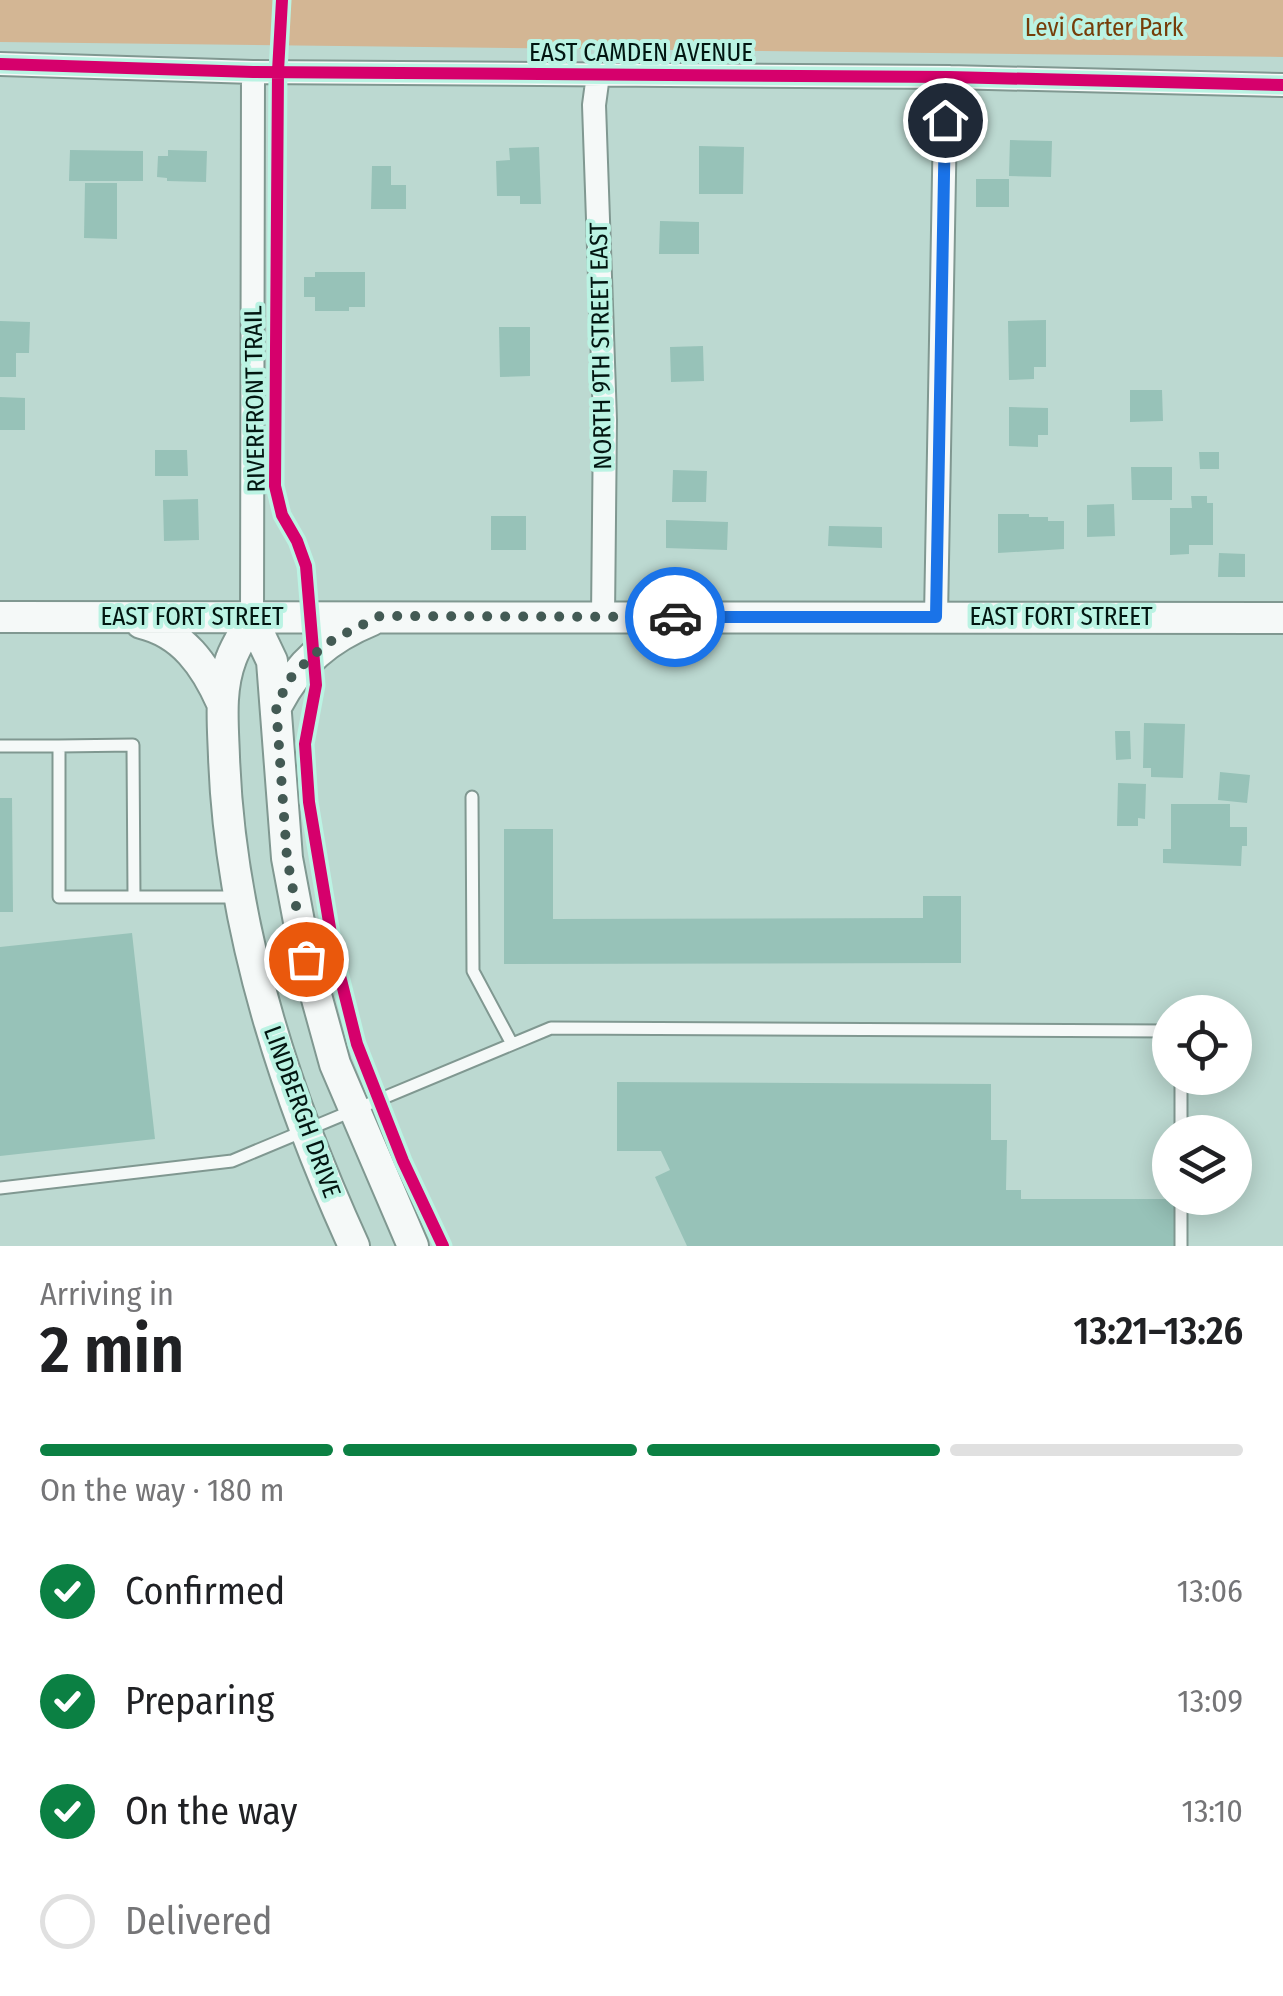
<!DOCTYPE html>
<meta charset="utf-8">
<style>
:root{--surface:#fff;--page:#f6f6f6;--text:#202124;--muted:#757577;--line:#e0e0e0;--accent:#0b8043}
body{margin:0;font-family:"Fira Sans Condensed",sans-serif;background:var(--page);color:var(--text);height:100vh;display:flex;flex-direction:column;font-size:38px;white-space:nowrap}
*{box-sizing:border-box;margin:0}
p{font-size:32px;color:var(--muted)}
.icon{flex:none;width:55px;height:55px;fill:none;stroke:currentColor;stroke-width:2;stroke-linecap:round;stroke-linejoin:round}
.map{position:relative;height:1246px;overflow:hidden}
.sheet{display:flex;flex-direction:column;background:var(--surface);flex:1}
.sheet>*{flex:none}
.fabs{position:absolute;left:1152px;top:995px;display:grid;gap:20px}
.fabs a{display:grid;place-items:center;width:100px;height:100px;border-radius:50%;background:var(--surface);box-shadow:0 5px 25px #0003;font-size:50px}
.pin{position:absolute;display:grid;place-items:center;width:85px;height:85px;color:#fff;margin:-42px;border:5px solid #fff;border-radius:50%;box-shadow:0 2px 10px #0007}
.courier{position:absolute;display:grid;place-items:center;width:100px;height:100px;margin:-50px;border:8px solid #1a73e8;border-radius:50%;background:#fff;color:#222;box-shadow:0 2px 12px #0007}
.overview em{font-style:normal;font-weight:600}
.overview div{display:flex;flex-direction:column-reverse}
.overview{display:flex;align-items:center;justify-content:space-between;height:170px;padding:0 40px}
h1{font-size:65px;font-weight:600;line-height:75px}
.bar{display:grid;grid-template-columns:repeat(4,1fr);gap:15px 10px;align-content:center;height:120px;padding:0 40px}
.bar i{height:12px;border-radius:8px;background:var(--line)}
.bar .current{background:var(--accent)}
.bar p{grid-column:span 4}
ol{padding:0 40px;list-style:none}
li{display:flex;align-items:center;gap:30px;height:110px}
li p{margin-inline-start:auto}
li .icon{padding:10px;border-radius:50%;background:var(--accent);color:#fff;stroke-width:4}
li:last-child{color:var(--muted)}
li i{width:55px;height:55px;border:5px solid var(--line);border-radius:50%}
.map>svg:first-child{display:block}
</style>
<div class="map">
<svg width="1283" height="1246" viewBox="0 0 1283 1246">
<rect width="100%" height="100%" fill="#bcd9d1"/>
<!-- green -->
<path fill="#d3b694" d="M0,0H1283V57L0,42Z"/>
<!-- building -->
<path fill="#97c2b8" d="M1010,140L1052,141L1051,177L1009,176Z
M699,146L744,147L743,194H699Z
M539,147L541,204H520V196H497L496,161L510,160L509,148Z
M70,150L143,151V181H69Z
M168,150L207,151L206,182L167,181V178L157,177L158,156H168Z
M372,166H391V185H406V209H371Z
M976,179H1009V207H976Z
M85,183H117V239L84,238Z
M660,221L699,222V254H659Z
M315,272H365V307H349V311H315V297H304V277H315Z
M1046,320V367H1034V379L1009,380L1008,321Z
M0,321L30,322L29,353H16V377H0Z
M499,327H530V376L500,377Z
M703,346L704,381L671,382L670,347Z
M1130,390H1162L1163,421L1130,422Z
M0,397L25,398V430H0Z
M1009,407L1048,408V435H1038V447L1009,446Z
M155,450H187L188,476H155Z
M1199,452H1219V469H1200Z
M1131,467H1172V500H1132Z
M673,470L707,471L706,502H672Z
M1191,496H1207V503H1213V545H1189V554L1170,555V508H1192Z
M198,499L199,540L164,541L163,500Z
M1114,504L1115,536L1087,537V505Z
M998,514H1029V517H1048V521H1064V549L998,553Z
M491,516H526V550H491Z
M666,520L728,522L727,550L666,548Z
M829,526L882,527V548L828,546Z
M1219,553L1245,554V577H1218Z
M1144,723L1185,724L1183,778L1151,777V768H1143Z
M1115,731H1130L1131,759L1116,760Z
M1220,772L1250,775L1247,803L1218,800Z
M1118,783L1146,784L1145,819L1138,818V826H1117Z
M0,798H12L13,912H0Z
M1171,804H1230V827H1247V846H1242L1241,866L1163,863V849H1171Z
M504,829H553V919L923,918V896H961V963L504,964Z
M132,933L155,1139L0,1156V947Z
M617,1082L991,1084V1140H1007L1006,1190H1021V1199H1175V1246H687L655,1177L670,1170L661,1151H617Z"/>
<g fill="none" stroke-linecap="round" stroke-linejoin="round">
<defs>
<path id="lane" d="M0,746H59V897H236
M59,746L133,745L134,897
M472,797L473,971L512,1044
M1181,1078V1132
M0,1188L232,1161L551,1028L1170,1031
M1181,1198V1246"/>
<path id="street" d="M0,64L253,72L949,77L1283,85
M598,75L594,105L605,420L603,617
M936,617L945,120L949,77
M252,619L253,72"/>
<path id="secondary" d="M0,617L1283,618
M252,619L272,661L287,858L306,959L335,1064L413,1246
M252,619C245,632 236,645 231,659C219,690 223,725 224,757C230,926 284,1093 354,1246
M141,623C183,633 205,665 222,703
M277,705C299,663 328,638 372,620"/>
</defs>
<!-- lane casing -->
<use href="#lane" stroke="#809891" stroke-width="15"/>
<!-- street casing -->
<use href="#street" stroke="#809891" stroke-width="26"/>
<!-- secondary casing -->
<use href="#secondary" stroke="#809891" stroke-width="34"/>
<!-- lane -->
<use href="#lane" stroke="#f5f9f8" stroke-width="11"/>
<!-- street -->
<use href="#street" stroke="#f5f9f8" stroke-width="22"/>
<!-- secondary -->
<use href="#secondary" stroke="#f5f9f8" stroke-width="30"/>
<defs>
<path id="cycleway" d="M282,0L278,71L275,486L282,515L297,541L306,566L316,685L305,744L309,802L334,952L357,1044L403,1161L443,1246
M0,64L253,72L949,77L1283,85"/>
</defs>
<!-- cycleway casing -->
<use href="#cycleway" stroke="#bbf3e3" stroke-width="19"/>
<!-- cycleway -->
<use href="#cycleway" stroke="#d6006c" stroke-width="12"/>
</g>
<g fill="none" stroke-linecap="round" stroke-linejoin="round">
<!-- done -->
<path stroke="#435a54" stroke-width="10" stroke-dasharray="0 18" d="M306,959L287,858L276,705L292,676L312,656L334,639L380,616L675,617"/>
<!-- route -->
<path stroke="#1a73e8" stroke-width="12" d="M675,617H936L945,120"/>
</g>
<g text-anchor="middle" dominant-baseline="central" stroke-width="8" stroke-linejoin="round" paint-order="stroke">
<!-- park labels -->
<g font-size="25" fill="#763d09" stroke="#bbf3e3">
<text x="1104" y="28">Levi Carter Park</text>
</g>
<!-- street labels -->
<g font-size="25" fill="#021611" stroke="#bbf3e3">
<text x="641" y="53">EAST CAMDEN AVENUE</text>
<text transform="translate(601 346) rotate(-91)">NORTH 9TH STREET EAST</text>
<text transform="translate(255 399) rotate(-91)">RIVERFRONT TRAIL</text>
<text x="192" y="617">EAST FORT STREET</text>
<text x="1061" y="617">EAST FORT STREET</text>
<text transform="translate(302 1112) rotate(70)">LINDBERGH DRIVE</text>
</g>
</g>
</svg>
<div class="fabs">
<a><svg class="icon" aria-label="locate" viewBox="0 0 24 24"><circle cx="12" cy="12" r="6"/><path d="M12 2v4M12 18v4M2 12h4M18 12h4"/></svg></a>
<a><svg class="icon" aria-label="layers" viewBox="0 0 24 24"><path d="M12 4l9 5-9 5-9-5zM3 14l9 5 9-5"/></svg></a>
</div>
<div class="pin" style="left:306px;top:959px;background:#ea580c"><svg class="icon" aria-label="bag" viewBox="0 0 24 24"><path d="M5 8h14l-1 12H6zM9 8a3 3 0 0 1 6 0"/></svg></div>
<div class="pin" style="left:945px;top:120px;background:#1f2937"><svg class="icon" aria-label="home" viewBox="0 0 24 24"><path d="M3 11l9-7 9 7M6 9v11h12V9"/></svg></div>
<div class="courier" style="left:675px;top:617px"><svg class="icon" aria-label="car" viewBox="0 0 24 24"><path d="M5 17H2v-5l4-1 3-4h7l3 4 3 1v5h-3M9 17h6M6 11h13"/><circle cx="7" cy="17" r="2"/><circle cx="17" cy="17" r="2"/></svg></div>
</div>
<section class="sheet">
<div class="overview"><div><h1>2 min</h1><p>Arriving in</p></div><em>13:21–13:26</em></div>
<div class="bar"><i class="current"></i><i class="current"></i><i class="current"></i><i></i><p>On the way · 180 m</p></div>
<ol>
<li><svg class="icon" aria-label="check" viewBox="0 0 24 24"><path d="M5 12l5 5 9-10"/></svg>Confirmed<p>13:06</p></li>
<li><svg class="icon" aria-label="check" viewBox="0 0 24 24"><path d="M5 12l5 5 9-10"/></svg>Preparing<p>13:09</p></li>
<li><svg class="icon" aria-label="check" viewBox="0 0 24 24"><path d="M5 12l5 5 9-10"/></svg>On the way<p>13:10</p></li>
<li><i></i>Delivered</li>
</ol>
</section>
